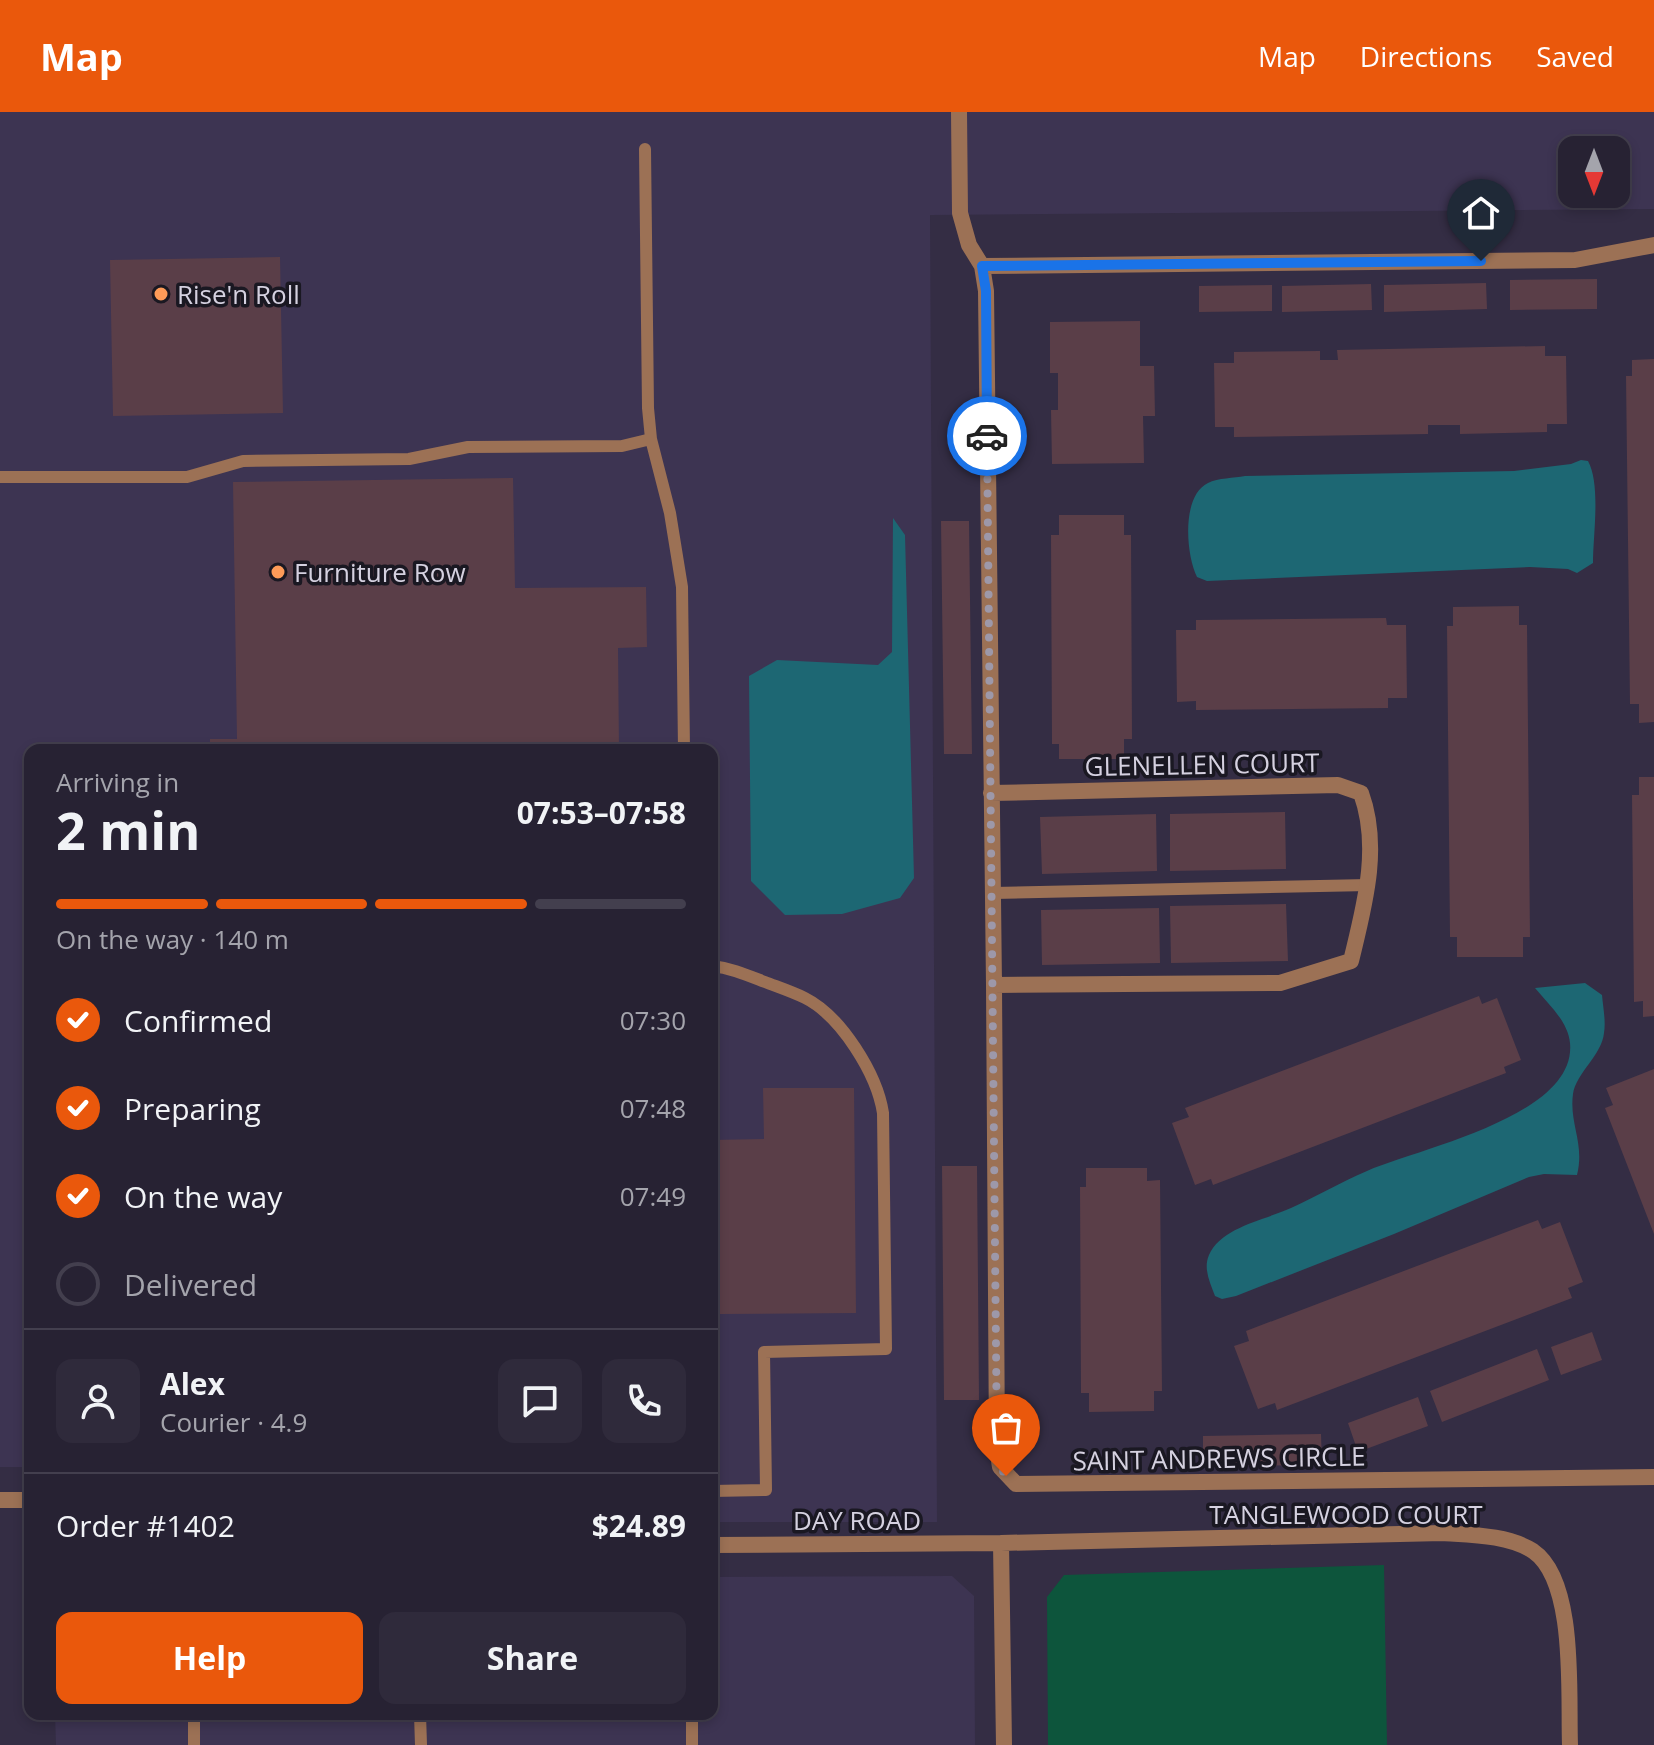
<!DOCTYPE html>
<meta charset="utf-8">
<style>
:root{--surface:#272233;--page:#2f2a3b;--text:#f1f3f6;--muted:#a4a4ac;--line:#433f4e;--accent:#ea580c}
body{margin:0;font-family:"Open Sans",sans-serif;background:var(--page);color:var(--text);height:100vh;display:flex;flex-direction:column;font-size:30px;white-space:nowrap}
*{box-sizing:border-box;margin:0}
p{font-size:26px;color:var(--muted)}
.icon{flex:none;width:44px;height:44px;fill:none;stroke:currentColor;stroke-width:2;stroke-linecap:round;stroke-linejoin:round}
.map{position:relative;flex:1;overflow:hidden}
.details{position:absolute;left:24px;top:632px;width:694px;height:976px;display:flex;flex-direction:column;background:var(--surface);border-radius:16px;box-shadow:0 4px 12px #0003,0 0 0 2px var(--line)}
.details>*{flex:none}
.needle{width:52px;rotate:180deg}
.tools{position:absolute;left:1558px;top:24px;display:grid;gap:16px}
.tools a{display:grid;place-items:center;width:72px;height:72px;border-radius:16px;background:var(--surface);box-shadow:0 4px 12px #0003,0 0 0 2px var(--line);font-size:40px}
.pin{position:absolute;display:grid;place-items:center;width:68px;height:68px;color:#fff;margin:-82px -34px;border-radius:50% 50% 50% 0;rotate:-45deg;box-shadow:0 0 8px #0007}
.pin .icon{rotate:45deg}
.courier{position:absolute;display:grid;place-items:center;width:80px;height:80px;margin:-40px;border:6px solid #1a73e8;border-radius:50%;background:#fff;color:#222;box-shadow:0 2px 10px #0007}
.overview em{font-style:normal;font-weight:700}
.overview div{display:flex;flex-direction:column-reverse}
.overview{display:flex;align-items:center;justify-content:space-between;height:136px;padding:0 32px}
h1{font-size:52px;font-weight:700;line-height:60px}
.bar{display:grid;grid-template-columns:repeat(4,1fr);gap:12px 8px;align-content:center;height:96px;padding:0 32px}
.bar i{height:10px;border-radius:6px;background:var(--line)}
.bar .selected{background:var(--accent)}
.bar p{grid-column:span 4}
.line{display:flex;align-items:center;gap:20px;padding:0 32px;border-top:2px solid var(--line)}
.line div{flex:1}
.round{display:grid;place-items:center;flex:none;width:84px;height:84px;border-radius:16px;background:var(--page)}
ol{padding:0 32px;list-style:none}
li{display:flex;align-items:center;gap:24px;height:88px}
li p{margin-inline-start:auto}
li .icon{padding:8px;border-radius:50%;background:var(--accent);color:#fff;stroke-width:4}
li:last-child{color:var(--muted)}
li i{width:44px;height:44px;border:4px solid var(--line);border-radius:50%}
.button{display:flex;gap:16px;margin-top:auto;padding:16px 32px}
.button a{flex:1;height:92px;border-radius:16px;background:var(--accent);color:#fff;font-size:32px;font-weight:700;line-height:92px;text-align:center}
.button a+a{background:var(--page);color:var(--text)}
header{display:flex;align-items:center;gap:48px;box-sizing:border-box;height:112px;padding:0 40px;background:var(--accent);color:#fff}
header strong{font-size:38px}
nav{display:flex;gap:44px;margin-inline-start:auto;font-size:28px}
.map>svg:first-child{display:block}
</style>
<header>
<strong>Map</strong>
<nav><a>Map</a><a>Directions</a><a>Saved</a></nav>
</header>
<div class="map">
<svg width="1654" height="1633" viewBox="0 0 1654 1633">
<rect width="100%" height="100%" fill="#342d44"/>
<!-- built -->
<path fill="#3d3452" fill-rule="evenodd" d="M0,0H1654V97L930,103L937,1410H712V638H30V1355H0ZM1572,38H1616V82H1572Z
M952,1464L974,1484L975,1633H56L55,1602H712V1465Z"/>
<!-- green -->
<path fill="#0d553c" d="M1384,1453L1387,1633H1048L1047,1485L1064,1463Z"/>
<!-- water -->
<path fill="#1d6773" d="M1581,348L1588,349C1601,373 1593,423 1593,451L1577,461L1568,457L1530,455L1207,469L1197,465C1186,443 1181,384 1208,371C1218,366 1234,366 1245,364L1514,359L1571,352Z
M893,406L905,423L914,766L900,786L842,802L785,803L751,769L749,564L777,548L878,553L892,540Z
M1585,871L1602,883C1603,895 1606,909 1604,921C1602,943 1576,961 1573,982C1569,1012 1585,1031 1577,1063L1544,1062L1529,1065L1394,1122L1236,1184L1222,1187L1215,1184C1210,1170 1203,1157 1209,1143C1221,1115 1265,1108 1291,1096C1317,1084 1341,1070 1367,1059C1420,1036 1577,1004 1570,931C1568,909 1548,892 1535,876Z"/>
<!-- building -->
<path fill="#5a3e48" d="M280,145L283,301L113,304L110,148Z
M1597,167V197L1510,198V168Z
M1486,171L1487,197L1384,200V173Z
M1371,172L1372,198L1282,200V174Z
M1272,173V199L1199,200V174Z
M1140,209V254H1154L1155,304H1143L1144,351L1052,352L1051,298H1058V261H1050V210Z
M1545,234V244H1566L1567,312H1547V320L1460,322V313H1428V322L1234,325V315H1215L1214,251H1234V240L1320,239V248H1338L1337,238Z
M1654,247V610L1639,611V592H1630L1626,264H1632V248Z
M513,366L515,476L646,475L647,535L618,536L619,638H210V627H237L233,370Z
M1059,403H1124V423H1131L1132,627H1124V647H1059V632H1052L1051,423H1059Z
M941,409H969L972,642H944Z
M1519,494V513H1527L1530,825H1523V845H1457V825H1450L1447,514H1453V495Z
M1386,506L1387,513H1406L1407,586H1388V596L1196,598V589L1177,590L1176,518H1196V508Z
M1639,665H1654V904L1643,905V889L1634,890L1632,683H1639Z
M1285,700L1286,757L1170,759V702Z
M1156,702L1157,759L1042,762L1040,705Z
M1286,792L1288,849L1171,851L1170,794Z
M1159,796L1160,851L1042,853L1041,798Z
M1479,884L1482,892L1497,886L1521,948L1504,955L1506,961L1213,1073L1211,1067L1195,1073L1172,1011L1189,1005L1185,996Z
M1654,957V1122L1605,996L1613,993L1606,976Z
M763,976H854L856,1201L719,1202L720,1349H712V1028L764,1027Z
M942,1054H977L979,1288H944Z
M1086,1056H1147V1069L1160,1068L1162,1279H1154V1299L1089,1300V1281H1081L1080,1075H1086Z
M1538,1108L1542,1117L1560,1110L1583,1170L1568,1176L1572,1186L1277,1298L1275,1291L1258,1297L1234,1234L1249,1229L1246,1219Z
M1592,1220L1602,1248L1561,1263L1551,1235Z
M1537,1237L1549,1268L1442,1310L1430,1279Z
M1418,1285L1428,1314L1358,1340L1348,1311Z
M1321,1322L1322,1353L1203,1354V1324Z"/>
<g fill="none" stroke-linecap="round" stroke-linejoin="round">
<!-- lane -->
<path stroke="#9c7155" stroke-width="12" d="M645,37L648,296L651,327L670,401L682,475L684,638
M0,365H187L243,349L409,347L468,335L622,334L651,327
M993,781L1369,773
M712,854C731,856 747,863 765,870C778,875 793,880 805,886C841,904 877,962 883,1001L886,1237L764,1240L766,1378L712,1379
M194,1602V1633
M420,1602L421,1633
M692,1602V1633"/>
<!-- street -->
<path stroke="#9c7155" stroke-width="16" d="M959,0L960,101L969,133L982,154L986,179L994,873L997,1337L1000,1355L1016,1372L1654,1365
M982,154L1575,148L1654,133
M991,681L1338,673L1361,681C1381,736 1364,795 1351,849L1280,871L994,873
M0,1388H30
M1001,1431L1004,1633
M712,1433L1001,1431L1443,1421C1471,1423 1508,1423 1533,1439C1577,1469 1568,1584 1570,1633"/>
</g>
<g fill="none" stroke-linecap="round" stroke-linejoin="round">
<!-- done -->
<path stroke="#9d98a9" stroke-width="8" stroke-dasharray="0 14.4" d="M987,324L997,1337L1000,1355L1006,1364"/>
<!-- route -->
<path stroke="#1a73e8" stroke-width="10" d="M987,324L986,179L982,154L1481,149"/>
</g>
<!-- markers -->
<g fill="#fe9b58" stroke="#1a1822" stroke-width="3">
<circle cx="161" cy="182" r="8"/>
<circle cx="278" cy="460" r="8"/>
</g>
<g text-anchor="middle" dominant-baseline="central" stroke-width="7" stroke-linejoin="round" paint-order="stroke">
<!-- poi labels -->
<g font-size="26" fill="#d5d1e0" stroke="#1a1822" text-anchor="start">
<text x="177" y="182">Rise'n Roll</text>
<text x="294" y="460">Furniture Row</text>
</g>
<!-- street labels -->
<g font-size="26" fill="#d5d1e0" stroke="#1a1822">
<text transform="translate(1202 652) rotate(-1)">GLENELLEN COURT</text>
<text transform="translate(1219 1346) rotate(-1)">SAINT ANDREWS CIRCLE</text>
<text x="1346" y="1402">TANGLEWOOD COURT</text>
<text x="857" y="1408">DAY ROAD</text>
</g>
</g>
</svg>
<div class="tools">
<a><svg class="needle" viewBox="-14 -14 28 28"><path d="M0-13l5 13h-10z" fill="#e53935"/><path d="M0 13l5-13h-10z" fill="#a4a4ac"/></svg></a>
</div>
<div class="pin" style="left:1006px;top:1364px;background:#ea580c"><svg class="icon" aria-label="bag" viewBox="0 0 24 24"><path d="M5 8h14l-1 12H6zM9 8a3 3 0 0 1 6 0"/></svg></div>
<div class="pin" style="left:1481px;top:149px;background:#1f2937"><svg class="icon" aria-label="home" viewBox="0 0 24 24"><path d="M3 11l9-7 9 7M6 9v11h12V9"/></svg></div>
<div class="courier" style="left:987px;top:324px"><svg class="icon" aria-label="car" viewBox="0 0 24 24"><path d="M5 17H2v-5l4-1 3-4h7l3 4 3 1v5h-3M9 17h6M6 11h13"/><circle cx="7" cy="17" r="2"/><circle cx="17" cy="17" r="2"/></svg></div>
<section class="details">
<div class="overview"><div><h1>2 min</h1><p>Arriving in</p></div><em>07:53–07:58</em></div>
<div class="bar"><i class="selected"></i><i class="selected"></i><i class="selected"></i><i></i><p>On the way · 140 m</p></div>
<ol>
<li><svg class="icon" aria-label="check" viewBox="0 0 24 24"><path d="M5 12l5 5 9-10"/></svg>Confirmed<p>07:30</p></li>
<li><svg class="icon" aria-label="check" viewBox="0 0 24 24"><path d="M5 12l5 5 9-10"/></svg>Preparing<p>07:48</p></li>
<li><svg class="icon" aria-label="check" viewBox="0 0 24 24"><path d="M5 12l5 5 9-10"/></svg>On the way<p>07:49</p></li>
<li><i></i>Delivered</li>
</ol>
<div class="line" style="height:144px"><a class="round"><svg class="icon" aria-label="person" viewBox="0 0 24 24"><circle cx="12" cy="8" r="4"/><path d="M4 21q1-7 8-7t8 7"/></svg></a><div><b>Alex</b><p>Courier · 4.9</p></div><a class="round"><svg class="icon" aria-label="chat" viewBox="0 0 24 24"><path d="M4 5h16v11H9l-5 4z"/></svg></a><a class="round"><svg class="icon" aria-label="phone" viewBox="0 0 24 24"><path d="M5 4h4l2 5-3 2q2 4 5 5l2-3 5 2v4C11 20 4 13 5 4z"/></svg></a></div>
<div class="line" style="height:104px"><div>Order #1402</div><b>$24.89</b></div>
<div class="button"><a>Help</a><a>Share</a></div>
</section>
</div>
